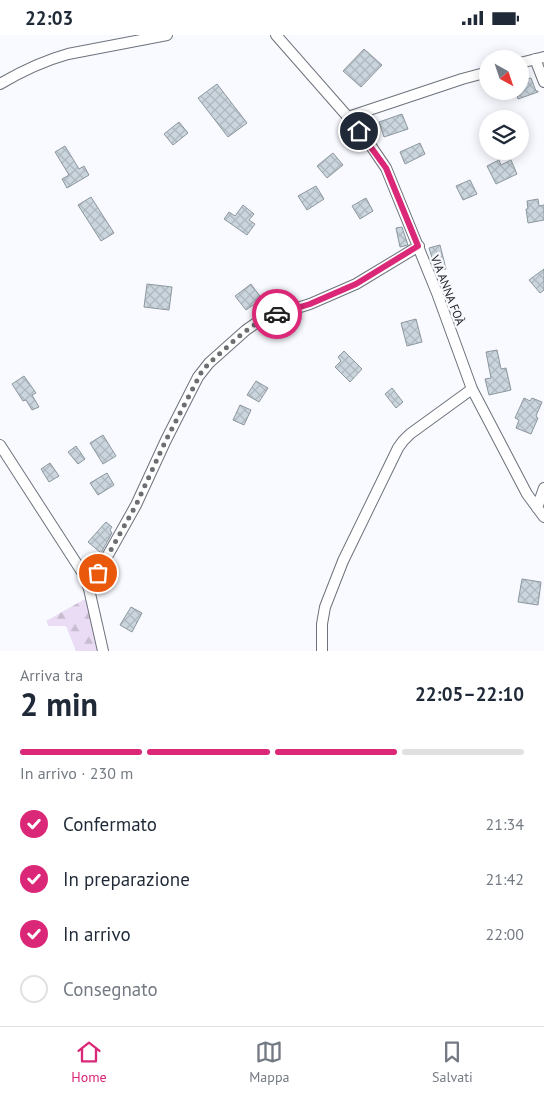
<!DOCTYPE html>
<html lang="it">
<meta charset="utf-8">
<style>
:root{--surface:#fff;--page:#f2f2f3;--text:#1f2937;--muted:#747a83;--line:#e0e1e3;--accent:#db2777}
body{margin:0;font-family:"PT Sans",sans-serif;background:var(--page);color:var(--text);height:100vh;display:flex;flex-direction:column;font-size:19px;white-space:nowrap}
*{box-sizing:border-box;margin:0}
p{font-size:16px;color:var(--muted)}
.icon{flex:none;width:28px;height:28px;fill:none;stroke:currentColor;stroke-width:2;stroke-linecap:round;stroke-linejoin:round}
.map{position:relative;height:616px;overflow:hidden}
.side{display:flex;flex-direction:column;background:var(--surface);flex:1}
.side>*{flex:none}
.needle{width:32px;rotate:140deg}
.tools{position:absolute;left:479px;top:15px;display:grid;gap:10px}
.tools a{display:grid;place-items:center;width:50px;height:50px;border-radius:50%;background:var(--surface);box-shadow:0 2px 12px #0003;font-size:25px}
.pin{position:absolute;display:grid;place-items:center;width:42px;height:42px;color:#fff;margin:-21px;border:2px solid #fff;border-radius:50%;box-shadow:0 1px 5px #0007}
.courier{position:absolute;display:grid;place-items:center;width:50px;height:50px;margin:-25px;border:4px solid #db2777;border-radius:50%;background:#fff;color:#222;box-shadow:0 1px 6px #0007}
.summary em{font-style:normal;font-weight:700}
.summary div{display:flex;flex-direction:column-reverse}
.summary{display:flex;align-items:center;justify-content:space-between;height:85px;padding:0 20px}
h1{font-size:32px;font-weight:700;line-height:38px}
.bar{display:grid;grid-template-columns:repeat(4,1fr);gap:8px 5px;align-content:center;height:60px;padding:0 20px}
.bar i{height:6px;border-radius:4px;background:var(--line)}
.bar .on{background:var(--accent)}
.bar p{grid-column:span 4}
ol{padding:0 20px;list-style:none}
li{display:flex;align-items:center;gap:15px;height:55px}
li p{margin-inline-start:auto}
li .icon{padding:5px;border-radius:50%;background:var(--accent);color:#fff;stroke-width:4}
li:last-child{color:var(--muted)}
li i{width:28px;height:28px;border:2px solid var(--line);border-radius:50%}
.status{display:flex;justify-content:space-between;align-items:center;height:35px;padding:0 25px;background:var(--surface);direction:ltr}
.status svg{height:14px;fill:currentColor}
.menu{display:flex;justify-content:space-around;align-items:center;height:70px;border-top:1px solid var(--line);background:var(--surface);font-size:14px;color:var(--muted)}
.menu a{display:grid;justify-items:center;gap:2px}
.menu .on{color:var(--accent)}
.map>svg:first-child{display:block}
</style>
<div class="status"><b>22:03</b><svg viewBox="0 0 49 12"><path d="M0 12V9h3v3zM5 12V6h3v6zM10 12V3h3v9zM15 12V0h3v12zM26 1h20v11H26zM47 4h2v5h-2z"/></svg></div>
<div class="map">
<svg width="544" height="616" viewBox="0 0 544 616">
<defs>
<pattern id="forest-firs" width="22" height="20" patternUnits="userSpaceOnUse" patternTransform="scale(1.25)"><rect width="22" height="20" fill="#e9dcf4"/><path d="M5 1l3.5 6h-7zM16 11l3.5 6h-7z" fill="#c8bcd1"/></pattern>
<pattern id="building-cross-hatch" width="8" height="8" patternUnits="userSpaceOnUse" patternTransform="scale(1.25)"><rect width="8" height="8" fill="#cbd5de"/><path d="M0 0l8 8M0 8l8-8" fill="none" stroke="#aeb7be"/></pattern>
</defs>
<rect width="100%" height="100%" fill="#f8faff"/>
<!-- forest -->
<path fill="url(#forest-firs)" d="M85,564L88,568L100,616H76L66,591H49L46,586Z"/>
<!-- building -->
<path fill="url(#building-cross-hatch)" stroke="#8d979f" d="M364,14L382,30L361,52L343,36Z
M531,43L536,56H538V57L518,64L516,56H520V46Z
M217,49L247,88L228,102L198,63Z
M402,79L408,94L384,102L379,87Z
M179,87L188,98L173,110L164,99Z
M420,108L425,119L405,129L400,117Z
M65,111L79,134L84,131L89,140L67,153L62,144L69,140L55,117Z
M333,118L343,130L327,143L317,131Z
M499,125L501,130L511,125L517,139L496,149L487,131Z
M470,145L477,159L463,165L456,151Z
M316,151L324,164L307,175L298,161Z
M91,162L114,198L101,206L78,170Z
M366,163L373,176L360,184L352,171Z
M538,164L539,171L544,170V185L528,188L526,174H528L527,166Z
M243,170L254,179L249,185L255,189L247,200L224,184L229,177L235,181Z
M402,192L408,210L400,212L396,193Z
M440,210L446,234L436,236L429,213Z
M544,234V255L540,258L529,245Z
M147,249L172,252L169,275L144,272Z
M251,249L262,264L246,275L235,261Z
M416,284L422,307L407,311L401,288Z
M497,315L501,334L506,333L511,355L489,360L485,344L491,343L486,317Z
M344,316L362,334L350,347L335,332L341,326L338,322Z
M24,341L36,358L32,360L39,372L32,375L26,365L23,366L12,349Z
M256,346L268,353L259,367L247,360Z
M392,353L403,367L396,373L385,359Z
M524,363L530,366L532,363L542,367L536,381L538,383L531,399L516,393L519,385L515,383Z
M240,370L251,375L244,390L233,385Z
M103,400L116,421L103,429L90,408Z
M76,411L85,424L78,429L68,417Z
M50,428L59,441L49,447L41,434Z
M107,438L114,450L98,460L90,448Z
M106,487L112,492L110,495L112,498L101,518L88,507Z
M522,544L541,547L538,570L518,567Z
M131,572L142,578L132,597L120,590Z"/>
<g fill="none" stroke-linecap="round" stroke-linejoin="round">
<defs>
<path id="minor" d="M276,0L348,82L371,111L386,133L437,258L472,354L527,459L544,482
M535,24L544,47
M520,28L544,22
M0,49C22,36 43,26 68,19L167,0
M348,82L462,44L488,37
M0,410L84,540L89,554L103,616
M537,473L544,453
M86,546L93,542L99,536L136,470L166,405L198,342L209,328L246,295L262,284L310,269L356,249L419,211
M322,616V589L325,572L343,526L398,413L403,406L410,399L472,354"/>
</defs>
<!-- minor casing -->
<use href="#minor" stroke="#6d727c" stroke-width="12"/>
<!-- minor -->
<use href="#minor" stroke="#fff" stroke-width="10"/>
</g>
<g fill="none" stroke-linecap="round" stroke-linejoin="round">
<!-- done -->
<path stroke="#6c6e72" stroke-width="5" stroke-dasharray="0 9" d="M98,538L136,470L166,405L202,336C209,328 217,321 225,314C241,299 256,286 277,279"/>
<!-- route -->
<path stroke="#db2777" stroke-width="6" d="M277,279L310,269L356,249L418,211L386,133L359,96"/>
</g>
<g text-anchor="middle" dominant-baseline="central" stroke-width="4.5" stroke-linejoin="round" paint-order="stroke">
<!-- street labels -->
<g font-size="12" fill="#202226" stroke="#f8faff">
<text transform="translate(448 255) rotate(69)">VIA ANNA FOÀ</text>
</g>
</g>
</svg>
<div class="tools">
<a><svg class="needle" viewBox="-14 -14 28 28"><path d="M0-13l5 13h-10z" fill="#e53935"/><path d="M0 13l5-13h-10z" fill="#747a83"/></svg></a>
<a><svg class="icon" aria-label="layers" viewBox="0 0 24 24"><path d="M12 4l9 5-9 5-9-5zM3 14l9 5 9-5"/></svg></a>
</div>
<div class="pin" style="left:98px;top:538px;background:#ea580c"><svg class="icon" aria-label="bag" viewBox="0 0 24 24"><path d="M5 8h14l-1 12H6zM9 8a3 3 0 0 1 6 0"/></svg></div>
<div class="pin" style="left:359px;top:96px;background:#1f2937"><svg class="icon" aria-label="home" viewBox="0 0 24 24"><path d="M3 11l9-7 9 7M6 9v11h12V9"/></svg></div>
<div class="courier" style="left:277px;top:279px"><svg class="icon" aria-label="car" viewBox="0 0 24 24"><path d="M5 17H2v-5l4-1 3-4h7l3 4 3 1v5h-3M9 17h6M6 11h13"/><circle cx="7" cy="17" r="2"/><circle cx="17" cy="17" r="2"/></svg></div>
</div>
<section class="side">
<div class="summary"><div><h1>2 min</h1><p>Arriva tra</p></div><em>22:05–22:10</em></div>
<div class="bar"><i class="on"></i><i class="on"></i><i class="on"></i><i></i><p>In arrivo · 230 m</p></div>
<ol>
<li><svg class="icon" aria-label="check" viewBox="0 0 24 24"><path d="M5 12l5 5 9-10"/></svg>Confermato<p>21:34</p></li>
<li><svg class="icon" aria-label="check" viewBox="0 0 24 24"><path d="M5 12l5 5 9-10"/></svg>In preparazione<p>21:42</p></li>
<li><svg class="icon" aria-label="check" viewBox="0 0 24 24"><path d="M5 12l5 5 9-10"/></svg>In arrivo<p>22:00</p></li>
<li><i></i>Consegnato</li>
</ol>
</section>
<nav class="menu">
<a class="on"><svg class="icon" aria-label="home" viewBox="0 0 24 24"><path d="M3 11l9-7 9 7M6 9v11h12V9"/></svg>Home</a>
<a><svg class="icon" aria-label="map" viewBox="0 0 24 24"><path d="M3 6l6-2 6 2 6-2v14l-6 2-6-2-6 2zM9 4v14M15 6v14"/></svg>Mappa</a>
<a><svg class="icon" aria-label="saved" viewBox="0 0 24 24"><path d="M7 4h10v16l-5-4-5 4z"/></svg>Salvati</a>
</nav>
